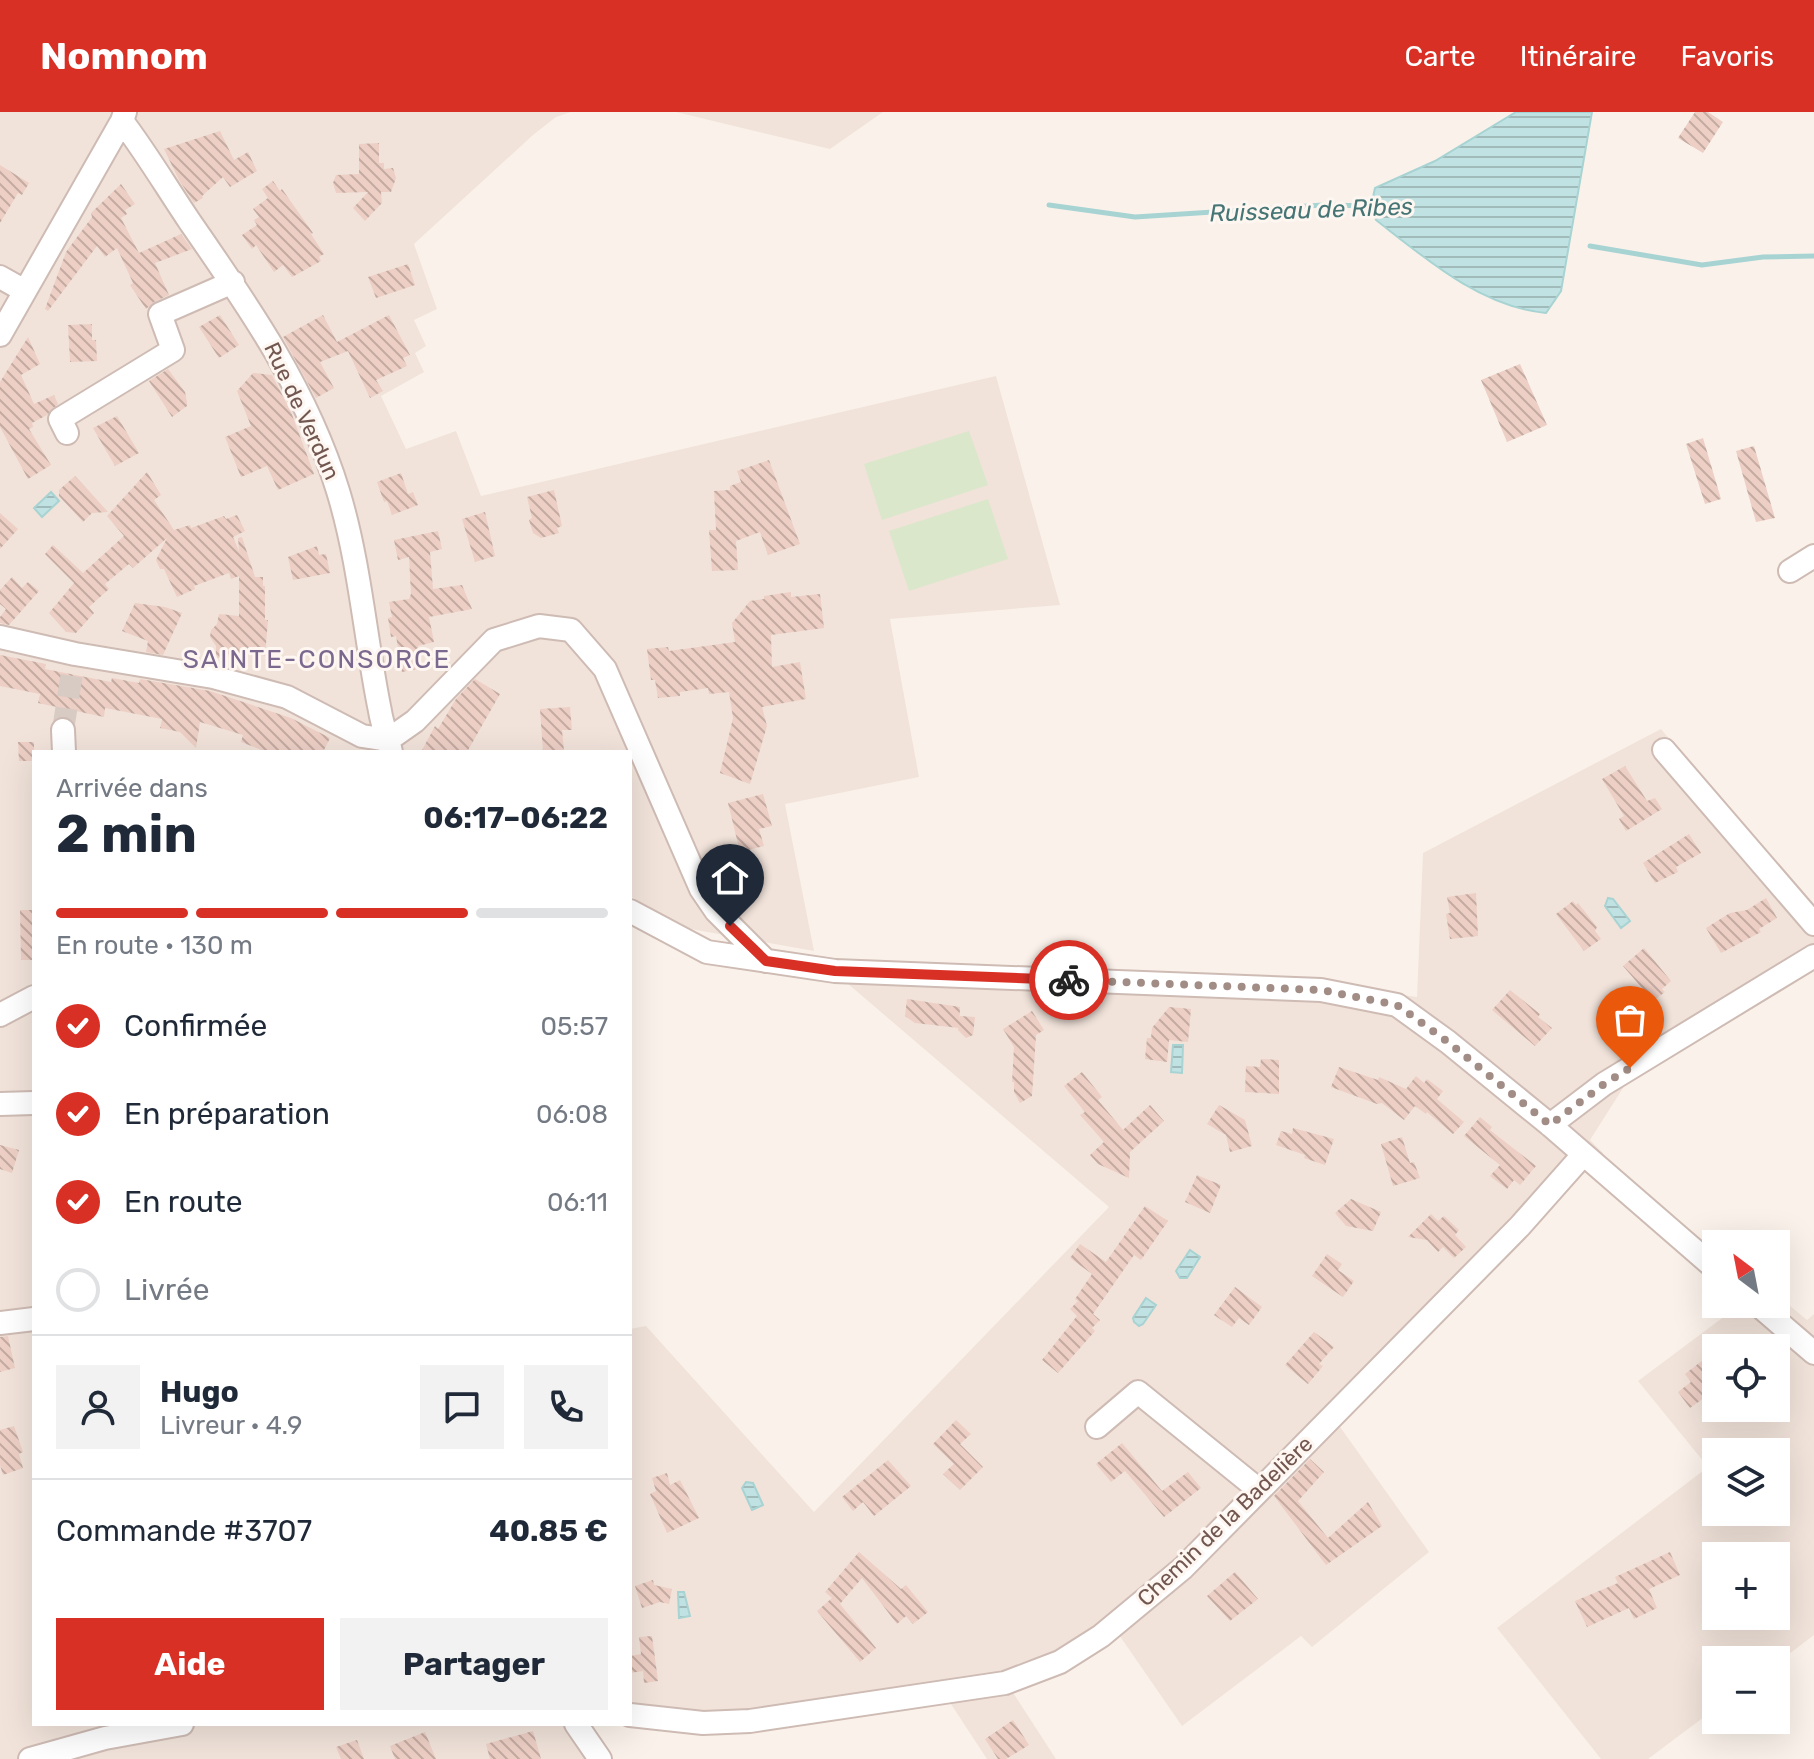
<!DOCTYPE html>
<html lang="fr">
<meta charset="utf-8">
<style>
:root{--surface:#fff;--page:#f2f2f3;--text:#1f2937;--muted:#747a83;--line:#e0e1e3;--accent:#d93025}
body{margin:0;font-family:Rubik,sans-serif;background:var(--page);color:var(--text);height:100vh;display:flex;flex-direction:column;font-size:30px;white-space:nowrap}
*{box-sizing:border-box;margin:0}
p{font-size:26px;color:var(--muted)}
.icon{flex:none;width:44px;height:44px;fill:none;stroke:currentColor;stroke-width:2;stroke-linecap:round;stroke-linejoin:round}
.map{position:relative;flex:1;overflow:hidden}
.drawer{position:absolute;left:32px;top:638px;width:600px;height:976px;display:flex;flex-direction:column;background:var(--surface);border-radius:0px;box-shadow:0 8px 32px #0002}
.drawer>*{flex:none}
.needle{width:52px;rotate:328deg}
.controls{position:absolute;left:1702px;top:1118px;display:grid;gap:16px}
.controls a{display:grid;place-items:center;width:88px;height:88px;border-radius:0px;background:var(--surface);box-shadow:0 8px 32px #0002;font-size:40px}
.pin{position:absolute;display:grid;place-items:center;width:68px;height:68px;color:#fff;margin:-82px -34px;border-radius:50% 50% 50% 0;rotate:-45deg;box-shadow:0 0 8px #0007}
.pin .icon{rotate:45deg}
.courier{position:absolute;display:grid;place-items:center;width:80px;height:80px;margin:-40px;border:6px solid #d93025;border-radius:50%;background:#fff;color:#222;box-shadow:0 2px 10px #0007}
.head em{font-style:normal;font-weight:700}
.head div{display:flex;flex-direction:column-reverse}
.head{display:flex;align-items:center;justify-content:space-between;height:136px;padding:0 24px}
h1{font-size:52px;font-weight:700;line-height:60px}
.bar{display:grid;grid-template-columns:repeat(4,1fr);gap:12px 8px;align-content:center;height:96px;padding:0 24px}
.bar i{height:10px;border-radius:6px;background:var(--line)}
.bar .active{background:var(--accent)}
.bar p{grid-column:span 4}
.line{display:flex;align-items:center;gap:20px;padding:0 24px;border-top:2px solid var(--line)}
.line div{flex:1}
.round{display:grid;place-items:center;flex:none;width:84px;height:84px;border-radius:0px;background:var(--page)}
ol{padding:0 24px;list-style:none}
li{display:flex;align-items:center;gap:24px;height:88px}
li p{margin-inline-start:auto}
li .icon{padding:8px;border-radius:50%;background:var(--accent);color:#fff;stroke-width:4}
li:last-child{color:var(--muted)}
li i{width:44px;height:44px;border:4px solid var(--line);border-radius:50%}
.action{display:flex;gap:16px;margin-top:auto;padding:16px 24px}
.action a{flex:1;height:92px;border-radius:0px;background:var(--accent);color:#fff;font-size:32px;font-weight:700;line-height:92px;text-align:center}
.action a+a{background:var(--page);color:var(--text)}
header{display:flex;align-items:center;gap:48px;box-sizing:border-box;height:112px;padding:0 40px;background:var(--accent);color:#fff}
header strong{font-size:38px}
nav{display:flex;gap:44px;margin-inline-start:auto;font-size:28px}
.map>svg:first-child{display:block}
</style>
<header>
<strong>Nomnom</strong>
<nav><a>Carte</a><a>Itinéraire</a><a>Favoris</a></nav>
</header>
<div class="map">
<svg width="1814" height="1647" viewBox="0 0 1814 1647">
<defs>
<pattern id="water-rules" width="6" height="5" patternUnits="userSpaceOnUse" patternTransform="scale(2)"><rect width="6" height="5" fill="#c1e2e2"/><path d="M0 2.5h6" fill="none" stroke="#a1baba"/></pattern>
<pattern id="building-back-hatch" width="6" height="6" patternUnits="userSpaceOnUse" patternTransform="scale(2)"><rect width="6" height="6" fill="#edcfc5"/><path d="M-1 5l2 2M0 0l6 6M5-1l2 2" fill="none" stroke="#c4aba2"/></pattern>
</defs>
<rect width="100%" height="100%" fill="#faf2ea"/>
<!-- residential -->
<path fill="#f1e3da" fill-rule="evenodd" d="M0,0H571L556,5L533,23L414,132L437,197L414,208L426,234L415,241L424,260L381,284L406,337L456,319L481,384L996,264L1060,493L890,507L919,665L785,692L814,839L685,816L630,784V640H34V1612H576L600,1647H0Z
M676,0H883L830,37Z
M1661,617L1814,800V859L1625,973L1590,1028L1603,1041L1530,1119L1338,1312L1429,1440L1312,1535L1301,1524L1182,1614L1117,1520L1010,1576L1056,1647H987L943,1580L750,1609L630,1603V1217L646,1214L814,1400L1109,1095L847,871L863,853L1327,872L1417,885L1423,741Z
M1776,1182L1807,1208L1814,1202V1523L1776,1552V1548H1716V1596L1648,1647H1601L1497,1516L1708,1355L1638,1269L1741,1192H1776ZM1716,1236H1776V1296H1716ZM1716,1340H1776V1400H1716ZM1716,1444H1776V1504H1716Z"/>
<!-- grass -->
<path fill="#dae7ca" d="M969,319L988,373L882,408L864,352Z
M988,387L1008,447L909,479L889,419Z"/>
<!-- water -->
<path fill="url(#water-rules)" stroke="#a8d3d3" stroke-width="2" d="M1516,0H1592L1561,179L1546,201C1481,195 1426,147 1376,108L1371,94L1375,76L1435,49Z
M51,380L59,389L42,405L34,396Z
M1608,786L1613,787L1630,809L1621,816L1605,794Z
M1173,933H1183L1182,961L1171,960Z
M1190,1138L1200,1145L1187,1166H1180L1176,1159Z
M1146,1186L1156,1193L1143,1212L1139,1214L1134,1210L1133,1206Z
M746,1370L753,1371L763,1393L752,1398L742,1376Z
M678,1480H684L690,1504L679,1506Z"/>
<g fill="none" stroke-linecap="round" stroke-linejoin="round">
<!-- stream -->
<path stroke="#a8d3d3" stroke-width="5" d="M1049,93L1135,105L1323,93L1375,94
M1590,134L1702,153L1763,145L1814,144"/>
</g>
<!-- building -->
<path fill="url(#building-back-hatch)" d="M1695,0H1708L1723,10L1703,41L1678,26Z
M220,19L234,48L248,40L257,59L230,75L223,65L202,84L203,86L194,91L179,68L164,37Z
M379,31V51H384V57L393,56L396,66L391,80H381L382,91L365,109L353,96L368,80L336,81L333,71L336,63L359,62V32Z
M0,53L29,71L22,83L18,81L0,111Z
M273,69L280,79L282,77L313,121L311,122L324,142L319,145L321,149L292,165L283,153L274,160L256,133L252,137L242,123L257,113L254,108L259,105L253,97L268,86L262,77Z
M121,72L135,92L125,98L127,102L121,106L139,141L181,122L192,137L155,151L169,183L154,190L146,197L130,173L133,171L117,136L105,145L97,134L48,199L45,197L66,140L92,105L91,101Z
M408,152L415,173L376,186L368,165Z
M220,203L239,233L219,246L199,215Z
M323,203L337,230L389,203L410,243L403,246L407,254L376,268L383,279L370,286L348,239L320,250L334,276L316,286L283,225Z
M92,212V228H96L97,249L70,250L68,213Z
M28,225L40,252L21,263L34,292L54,283L58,292L47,303L32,311L33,315L29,317L51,353L28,367L0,315V270Z
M1520,252L1547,313L1507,330L1481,268Z
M168,257L185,280L187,290V294L172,305L149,269Z
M253,261L272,263L291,300L314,362L278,378L267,354L241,365L225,325L251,314L237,279Z
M117,304L139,341L115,354L93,316Z
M1703,326L1721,387L1705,392L1686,332Z
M1754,334L1775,406L1756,410L1736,339Z
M769,348L800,432L768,443L760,420L736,429L738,458L712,459L709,418H716L714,379L730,378V374L741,370L737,359Z
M147,360L161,383L154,388L174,418L190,413L191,416L224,404L226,407L237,403L245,419L233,425L239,439L238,426L242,425L255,465H263V474H265V508H268L265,544L230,542L228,546H216V534L210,525L211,518L217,512L219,502L239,504V464L231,467L229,461L194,474L195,477L177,485L164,457H160L156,448L167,426L133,456L129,452L105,472L109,477L89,495L94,501L76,521L66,520L49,501L74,471L45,442L53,433L83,461L124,424L107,404Z
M401,361L408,382L413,380L418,393L392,403L387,389L384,390L377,370Z
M75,364L89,379L108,400L92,401L83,410L59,384V378Z
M554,378L562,414L557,416L559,421L541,426L533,421L529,408L532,406L527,385Z
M485,400L495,444L475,450L462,407Z
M0,401L18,417L0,437Z
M438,419L442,437L430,440L433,477L462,473L472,497L429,505L434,530L418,534L422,556L402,560L396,524L391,525L388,506L392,505L389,490L409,487L411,482L409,445L398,448L394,428Z
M317,434L319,443L326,442L330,461L293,468L288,445Z
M12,465L22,476L28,470L39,479L9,513L0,511V505L6,497L0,492V478Z
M791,480V485L820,482L824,516L771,523L772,555L800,550L806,587L762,595L767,614L750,672L720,661L733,606L729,580L709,582L708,576L680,580V584L658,586L655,568H651L647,537L668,535L669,539L735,530L732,511L750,489L764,487V484Z
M135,491L165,495L182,501L163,543L146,540L148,529L122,519Z
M0,543L46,552L45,557L111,570L112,566L139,571L140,567L210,579L291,606L330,626L323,640H267L241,630L243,623L200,610L196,636L180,620L160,616L162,607L105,596L104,605L38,591L40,582L0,574Z
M475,567L500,582L467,640H421L435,614L438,617L456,587Z
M570,595L572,618H562L564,639L543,640L540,597Z
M18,630H34V649H19Z
M1625,654L1647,689L1655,686L1662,697L1626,719L1619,707L1624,704L1602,667Z
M763,682L772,714L759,717L764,734L740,740L728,691Z
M1689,722L1701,741L1676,755L1678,760L1655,771L1643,751Z
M1476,781L1478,824L1450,827L1446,802L1450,801L1447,785Z
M1766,786L1777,806L1759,817L1761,820L1721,841L1706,816L1730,801L1747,798Z
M1573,789L1576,793L1578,791L1597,815L1595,819L1601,827L1584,839L1556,802Z
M20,798H34V848H21Z
M1644,836L1671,869L1662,877L1665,880L1653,889L1623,854Z
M1510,878L1540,902L1538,905L1552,916L1535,934L1492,898Z
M907,887L960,895L959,916L915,911L905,904Z
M1169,895L1191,897L1188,930L1169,928L1167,950L1145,947L1147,926H1151L1152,916Z
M1032,899L1044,918L1036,923L1032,984L1020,991L1014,980V970H1012L1014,935L1003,917Z
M960,904L975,905L973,923L966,926L958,918Z
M1261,947L1279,948V982L1245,980L1246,954L1260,955Z
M1339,955L1378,968L1379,965L1406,977L1416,964L1424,971L1427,967L1443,979L1437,987L1464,1010L1453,1022L1427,1000L1426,1002L1415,994L1404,1008L1382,991L1377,992L1331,975Z
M1082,960L1102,985L1098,988L1123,1018L1150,993L1164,1009L1130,1040L1129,1066L1098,1052L1090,1043L1104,1030L1080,1003L1085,1000L1064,974Z
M1219,993L1245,1008L1252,1034L1230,1040L1226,1023L1207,1012Z
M1480,1005L1492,1015L1490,1018L1536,1054L1520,1073L1514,1068L1507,1077L1490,1064L1500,1053L1464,1024Z
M1293,1016L1334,1027L1325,1053L1304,1046L1305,1043L1276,1033L1281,1019L1292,1022Z
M1402,1025L1410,1051L1414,1050L1420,1066L1393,1074L1381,1032Z
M0,1033L19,1038L12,1061L0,1057Z
M1197,1063L1221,1073L1210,1101L1185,1090Z
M1351,1087L1381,1100L1373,1119L1346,1114L1335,1101Z
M1145,1094L1168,1109L1141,1148L1134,1143L1093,1202L1100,1208L1092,1216L1095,1219L1058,1261L1042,1248L1077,1204L1070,1197L1078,1189L1075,1187L1092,1162L1070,1146L1080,1132L1106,1150Z
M1431,1102L1438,1109L1444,1104L1459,1118L1455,1123L1466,1135L1454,1146L1443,1135L1438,1140L1427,1128L1408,1125Z
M1327,1142L1342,1152L1338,1158L1354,1169L1343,1185L1312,1164Z
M1235,1175L1262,1195L1249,1213L1239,1206L1232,1215L1214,1203Z
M1314,1220L1334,1235L1319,1252L1323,1254L1308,1272L1285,1253Z
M8,1224L15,1256L0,1260V1225Z
M1703,1248L1716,1266V1289L1708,1283L1690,1296L1678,1280L1691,1270L1685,1262Z
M956,1308L971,1322L960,1332L983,1355L960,1378L943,1362L954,1352L933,1332Z
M14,1314L23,1340L19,1342L23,1356L3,1363L0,1353V1318Z
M1122,1331L1162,1379L1188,1360L1201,1376L1164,1405L1125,1359L1111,1370L1096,1352Z
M1310,1347L1324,1360L1298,1389L1328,1426L1368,1390L1382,1414L1326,1453L1274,1384Z
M888,1348L911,1374L874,1404L863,1390L853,1399L842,1385Z
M667,1361L670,1373L680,1368L699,1406L667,1421L650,1382L656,1379L652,1366Z
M859,1440L901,1477L906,1473L928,1500L913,1512L906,1504L897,1512L862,1466L840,1492L876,1536L860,1550L817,1499L832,1486L825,1480Z
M1670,1440L1680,1463L1649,1477L1657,1496L1634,1507L1629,1496L1587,1515L1575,1489L1618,1471L1615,1465Z
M1235,1460L1258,1487L1230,1509L1207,1484Z
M653,1468L654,1473L672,1477L669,1492L660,1490L642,1496L635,1474Z
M652,1524L658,1569L644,1571L643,1559L630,1561V1544L641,1542L639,1525Z
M1013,1608L1029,1633L1006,1647H998L985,1627Z
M533,1619L541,1647H490L486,1632Z
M425,1620L436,1647H395L390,1634Z
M357,1628L364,1647H341L336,1635Z"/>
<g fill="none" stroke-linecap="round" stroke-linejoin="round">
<!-- minor-tunnel -->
<path stroke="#d8cbc4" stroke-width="22" stroke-dasharray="22 11" stroke-linecap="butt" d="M63,618L75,542"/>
<defs>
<path id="minor" d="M122,9C147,42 167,76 190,110C249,195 307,278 338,379C360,451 365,526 380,599C382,613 388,626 391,640
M0,165L25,179
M0,223L122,9L125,0
M67,321L60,307L173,238L160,202L233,170
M1790,459L1814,444
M0,525L75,542L213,565L287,585L362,624L388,628
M63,618L64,640
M388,628L415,609L494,528L539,514L571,518L605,557L701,777L716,799L766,849
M1664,638L1814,812
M630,799L707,840L835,859L1321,878L1397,893L1448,930L1550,1013L1716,1157
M0,903L34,885
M0,992L34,991
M1550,1013L1604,972L1814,844
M1757,1192L1814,1241
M0,1211L34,1207
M1097,1315L1138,1280L1259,1378
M630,1603L703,1611L750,1609L1005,1571L1060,1550L1101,1524L1183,1456L1520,1114L1582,1044
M576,1612L600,1647
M30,1647L105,1626L182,1612"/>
</defs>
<!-- minor casing -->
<use href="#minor" stroke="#cebbb4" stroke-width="26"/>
<!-- minor -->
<use href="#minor" stroke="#fff" stroke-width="22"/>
</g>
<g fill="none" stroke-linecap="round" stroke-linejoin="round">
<!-- done -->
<path stroke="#a28d86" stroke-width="8" stroke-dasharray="0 14.4" d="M1069,868L1321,878L1397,893L1448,930L1550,1013L1604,972L1630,956"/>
<!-- route -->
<path stroke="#d93025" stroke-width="10" d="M730,814L766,849L835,859L1069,868"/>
</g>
<g text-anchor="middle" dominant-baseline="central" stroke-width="6" stroke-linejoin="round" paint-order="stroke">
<!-- street labels -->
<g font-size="22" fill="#725750" stroke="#fdf6f1">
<text transform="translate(302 299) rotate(65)">Rue de Verdun</text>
<text transform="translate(1225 1409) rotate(-44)">Chemin de la Badelière</text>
</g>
<!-- water labels -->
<g font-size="24" font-style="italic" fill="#467576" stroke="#fdf6f1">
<text transform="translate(1311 98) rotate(-2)">Ruisseau de Ribes</text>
</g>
<!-- quarter labels -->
<g font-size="26" letter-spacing="2" fill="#7b688e" stroke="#fdf6f1">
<text x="317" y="547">SAINTE-CONSORCE</text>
</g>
</g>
</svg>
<div class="controls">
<a><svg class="needle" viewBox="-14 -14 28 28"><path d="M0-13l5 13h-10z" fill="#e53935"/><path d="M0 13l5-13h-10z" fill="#747a83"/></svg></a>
<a><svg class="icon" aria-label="locate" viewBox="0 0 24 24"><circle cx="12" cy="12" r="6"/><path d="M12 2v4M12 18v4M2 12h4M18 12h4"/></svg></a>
<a><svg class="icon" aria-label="layers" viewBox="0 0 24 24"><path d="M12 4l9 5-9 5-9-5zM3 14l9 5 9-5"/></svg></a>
<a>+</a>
<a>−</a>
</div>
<div class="pin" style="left:1630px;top:956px;background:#ea580c"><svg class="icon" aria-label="bag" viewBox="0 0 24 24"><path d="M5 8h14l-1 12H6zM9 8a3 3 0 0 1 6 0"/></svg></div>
<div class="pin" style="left:730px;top:814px;background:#1f2937"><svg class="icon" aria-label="home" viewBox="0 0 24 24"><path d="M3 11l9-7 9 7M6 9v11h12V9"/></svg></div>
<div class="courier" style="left:1069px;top:868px"><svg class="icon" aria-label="bike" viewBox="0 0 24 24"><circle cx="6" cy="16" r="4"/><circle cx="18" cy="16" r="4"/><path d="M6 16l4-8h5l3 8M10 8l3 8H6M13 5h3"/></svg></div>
<section class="drawer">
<div class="head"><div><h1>2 min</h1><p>Arrivée dans</p></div><em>06:17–06:22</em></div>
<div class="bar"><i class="active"></i><i class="active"></i><i class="active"></i><i></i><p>En route · 130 m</p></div>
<ol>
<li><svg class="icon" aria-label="check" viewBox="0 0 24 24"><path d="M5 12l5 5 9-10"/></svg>Confirmée<p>05:57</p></li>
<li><svg class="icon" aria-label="check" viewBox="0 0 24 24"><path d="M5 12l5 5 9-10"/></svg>En préparation<p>06:08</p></li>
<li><svg class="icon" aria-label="check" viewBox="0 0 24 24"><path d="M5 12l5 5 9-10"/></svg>En route<p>06:11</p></li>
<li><i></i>Livrée</li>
</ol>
<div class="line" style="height:144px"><a class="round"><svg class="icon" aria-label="person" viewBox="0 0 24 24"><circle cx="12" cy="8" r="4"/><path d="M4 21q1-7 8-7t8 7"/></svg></a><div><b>Hugo</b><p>Livreur · 4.9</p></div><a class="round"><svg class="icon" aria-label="chat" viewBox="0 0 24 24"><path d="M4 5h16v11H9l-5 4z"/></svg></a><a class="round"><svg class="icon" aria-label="phone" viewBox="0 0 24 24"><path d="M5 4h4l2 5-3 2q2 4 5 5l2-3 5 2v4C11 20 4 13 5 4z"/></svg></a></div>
<div class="line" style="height:104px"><div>Commande #3707</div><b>40.85 €</b></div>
<div class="action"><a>Aide</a><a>Partager</a></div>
</section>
</div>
